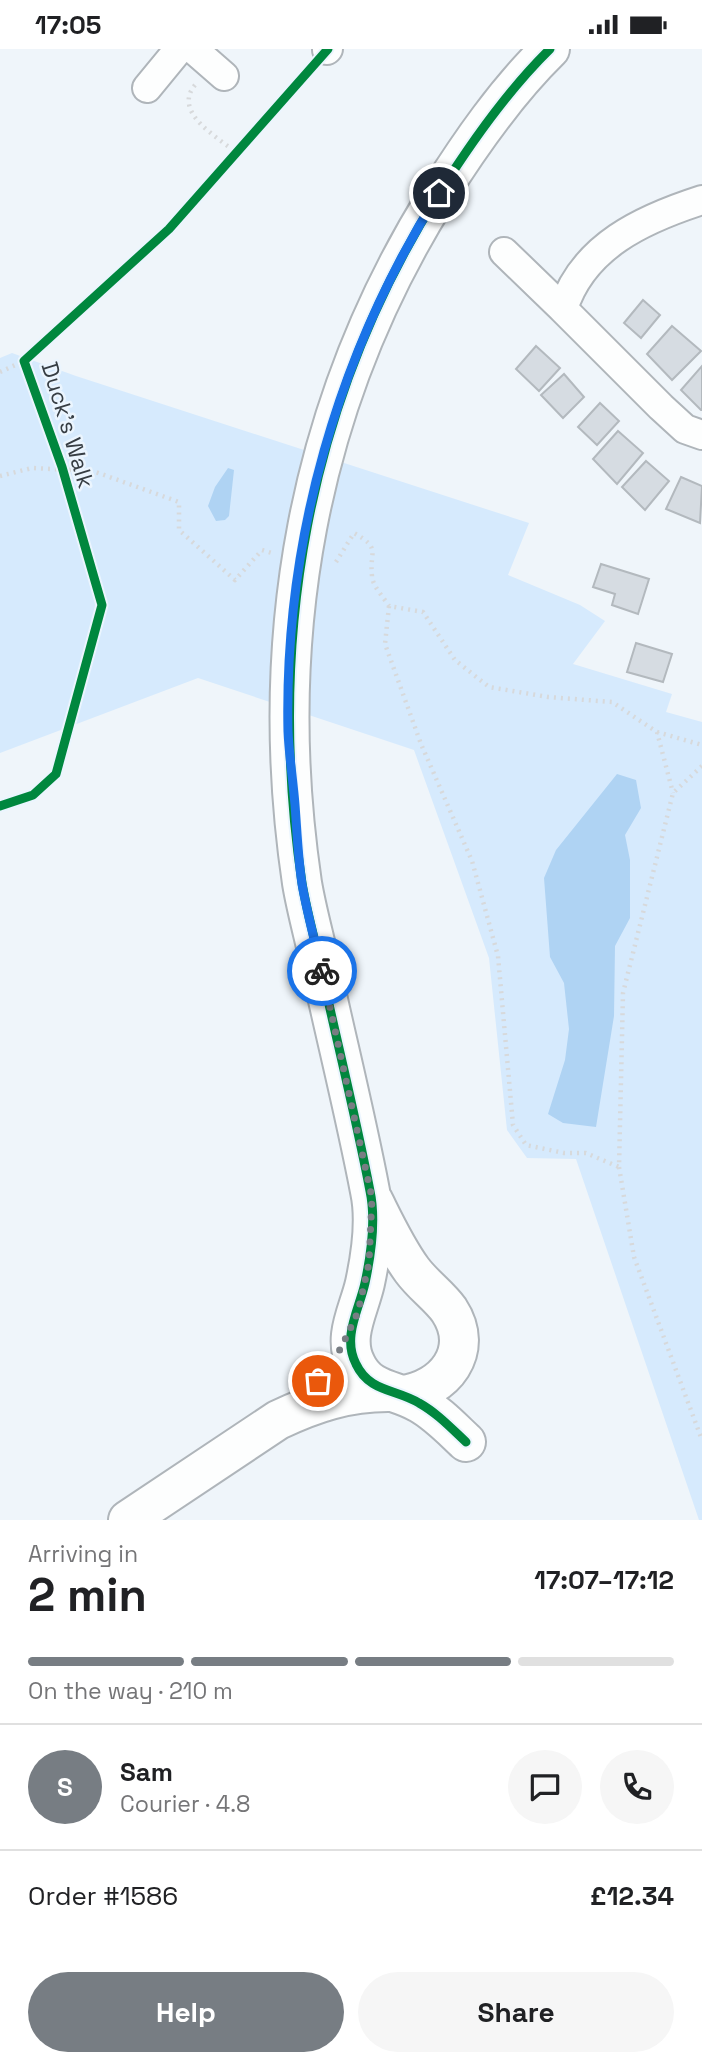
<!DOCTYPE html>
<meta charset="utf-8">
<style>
:root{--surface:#fff;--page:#f6f6f6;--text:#202124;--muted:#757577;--line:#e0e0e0;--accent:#777d83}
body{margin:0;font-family:"Space Grotesk",sans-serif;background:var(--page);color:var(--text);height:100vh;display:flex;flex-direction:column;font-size:26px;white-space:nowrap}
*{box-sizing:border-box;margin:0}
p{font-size:23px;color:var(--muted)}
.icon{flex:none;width:38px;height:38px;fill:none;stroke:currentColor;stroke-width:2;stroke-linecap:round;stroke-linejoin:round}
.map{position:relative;height:1471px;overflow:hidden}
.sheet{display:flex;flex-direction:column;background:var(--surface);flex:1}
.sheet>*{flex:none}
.pin{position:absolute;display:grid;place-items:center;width:60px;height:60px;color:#fff;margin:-30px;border:4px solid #fff;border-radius:50%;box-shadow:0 2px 7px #0007}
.courier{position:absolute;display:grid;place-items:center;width:70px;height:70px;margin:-35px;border:5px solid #1a73e8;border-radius:50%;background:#fff;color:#222;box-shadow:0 2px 9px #0007}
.summary em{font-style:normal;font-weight:800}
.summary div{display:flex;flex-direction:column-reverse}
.summary{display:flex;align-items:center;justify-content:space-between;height:119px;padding:0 28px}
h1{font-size:46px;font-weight:800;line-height:52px}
.bar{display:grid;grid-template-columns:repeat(4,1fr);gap:10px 7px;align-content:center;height:84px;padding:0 28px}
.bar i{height:9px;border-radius:5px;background:var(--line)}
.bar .active{background:var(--accent)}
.bar p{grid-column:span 4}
.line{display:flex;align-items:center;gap:18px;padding:0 28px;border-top:2px solid var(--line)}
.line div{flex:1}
.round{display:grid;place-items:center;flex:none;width:74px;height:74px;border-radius:37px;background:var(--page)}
.primary-button{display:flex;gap:14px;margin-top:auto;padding:14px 28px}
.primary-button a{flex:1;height:80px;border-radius:42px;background:var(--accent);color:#fff;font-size:28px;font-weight:800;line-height:80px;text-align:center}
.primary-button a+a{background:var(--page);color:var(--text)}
.status{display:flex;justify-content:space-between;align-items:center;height:49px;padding:0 35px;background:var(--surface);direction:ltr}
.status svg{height:19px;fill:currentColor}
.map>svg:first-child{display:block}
</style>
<div class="status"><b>17:05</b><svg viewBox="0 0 49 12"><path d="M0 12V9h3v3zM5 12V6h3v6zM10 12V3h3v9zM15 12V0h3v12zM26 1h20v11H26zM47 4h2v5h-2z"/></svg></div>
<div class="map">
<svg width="702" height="1471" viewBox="0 0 702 1471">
<rect width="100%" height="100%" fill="#eff5fa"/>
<!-- green -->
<path fill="#d6eafd" d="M12,304L76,327L529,474L508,526L580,556L605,572L573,615L672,645L666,663L702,673V1471H699L576,1110L527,1109L507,1081L489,909L414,701L198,629L0,704V309Z"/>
<!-- water -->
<path fill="#afd3f3" d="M228,419L234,421L229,467L225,471L216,472L208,457L215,438Z
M617,725L636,731L641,759L625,786L630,811V869L615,897L614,967L596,1078L563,1074L548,1065L565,1011L569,980L564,934L550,908L544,829L556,801Z"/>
<!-- building -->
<path fill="#d6dce2" stroke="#b3b9be" stroke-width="2" d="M643,251L660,266L641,289L624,274Z
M672,277L701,302L672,331L647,305Z
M536,297L560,319L539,342L516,320Z
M702,317V361H701L681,341Z
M564,325L584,348L563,369L541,346Z
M600,354L619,372L597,396L578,378Z
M618,382L643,404L617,435L593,410Z
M646,412L669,432L645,461L622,438Z
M681,428L702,437L700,474L666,460Z
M601,515L649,530L638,565L612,556L615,545L593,538Z
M636,594L672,605L663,633L627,623Z"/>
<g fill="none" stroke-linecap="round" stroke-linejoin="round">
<defs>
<path id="street" d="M193,0L224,27
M327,1L328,0
M147,39L179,0
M702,151C643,170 583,197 563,260L661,358L685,380L702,386
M504,203L563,260"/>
<path id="secondary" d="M373,1151C385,1175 396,1199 412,1221C423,1236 439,1247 449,1261C476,1302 444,1341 402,1346
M466,1393C451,1379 437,1364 419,1354C396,1340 369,1343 356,1315C342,1288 359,1261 365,1234C371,1206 376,1170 370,1142C356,1069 338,997 322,924C316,894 307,864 302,834C266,591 307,355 438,146C470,95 506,43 550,0
M128,1471L278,1371C314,1354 347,1343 388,1343"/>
</defs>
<!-- street casing -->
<use href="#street" stroke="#afb5ba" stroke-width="32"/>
<!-- secondary casing -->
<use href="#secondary" stroke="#afb5ba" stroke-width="42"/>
<!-- path -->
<path stroke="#d7d9db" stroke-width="4.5" stroke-dasharray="2 5" stroke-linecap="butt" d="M195,36C172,64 218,88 238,105
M0,323L24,312
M0,427L32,419L93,422L179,453V481L235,531L262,501L272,504
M336,513L354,484C382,500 369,502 372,527C372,536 384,549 389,557L423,563L455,611L489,638L548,648L612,653L657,683L673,744
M389,557L385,595L421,695L472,812L498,907L513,1076L526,1096L564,1104H586L619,1118
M657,683L702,696
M702,717L673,744L623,944L619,1118L634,1208L702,1391"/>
<!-- street -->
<use href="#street" stroke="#fdfefe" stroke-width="28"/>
<!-- secondary -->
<use href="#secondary" stroke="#fdfefe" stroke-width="38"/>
<defs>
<path id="cycleway" d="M0,757L33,746L56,725L102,556L62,418L24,312L169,180L328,0
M466,1393C451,1379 437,1364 419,1354C396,1340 369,1343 356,1315C342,1288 359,1261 365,1234C371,1206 376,1170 370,1142C356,1069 338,997 322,924C316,894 307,864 302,834C266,591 307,355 438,146C470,95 506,43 550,0"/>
</defs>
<!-- cycleway casing -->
<use href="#cycleway" stroke="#ebf5fe" stroke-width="13"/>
<!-- cycleway -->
<use href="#cycleway" stroke="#00873e" stroke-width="9"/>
</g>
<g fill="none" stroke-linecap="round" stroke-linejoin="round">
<!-- done -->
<path stroke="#777d83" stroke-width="7" stroke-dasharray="0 12.6" d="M318,1332L341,1299L358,1263L369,1214L372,1149L322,922"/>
<!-- route -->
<path stroke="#1a73e8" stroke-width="9" d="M322,922C315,893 307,864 302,835C298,809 297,782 295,756C293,731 289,706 288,682C284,492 338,304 439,144"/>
</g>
<g text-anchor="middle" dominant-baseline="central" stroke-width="5" stroke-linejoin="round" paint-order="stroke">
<!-- street labels -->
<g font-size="23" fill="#363d43" stroke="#ebf5fe">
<text transform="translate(68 376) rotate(73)">Duck's Walk</text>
</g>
</g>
</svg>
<div class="pin" style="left:318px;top:1332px;background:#ea580c"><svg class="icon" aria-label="bag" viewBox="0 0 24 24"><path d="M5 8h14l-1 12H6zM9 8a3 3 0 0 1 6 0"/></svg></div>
<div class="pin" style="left:439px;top:144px;background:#1f2937"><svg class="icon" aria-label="home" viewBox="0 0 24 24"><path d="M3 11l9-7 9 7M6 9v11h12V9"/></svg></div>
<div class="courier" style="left:322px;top:922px"><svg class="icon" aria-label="bike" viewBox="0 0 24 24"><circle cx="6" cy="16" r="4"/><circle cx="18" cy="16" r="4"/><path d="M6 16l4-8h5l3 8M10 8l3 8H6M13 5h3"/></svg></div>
</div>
<section class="sheet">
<div class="summary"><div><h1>2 min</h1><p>Arriving in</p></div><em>17:07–17:12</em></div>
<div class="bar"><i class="active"></i><i class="active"></i><i class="active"></i><i></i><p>On the way · 210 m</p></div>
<div class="line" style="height:126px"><b class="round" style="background:var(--accent);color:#fff">S</b><div><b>Sam</b><p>Courier · 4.8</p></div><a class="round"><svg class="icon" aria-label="chat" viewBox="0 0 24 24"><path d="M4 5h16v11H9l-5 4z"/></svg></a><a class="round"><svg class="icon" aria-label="phone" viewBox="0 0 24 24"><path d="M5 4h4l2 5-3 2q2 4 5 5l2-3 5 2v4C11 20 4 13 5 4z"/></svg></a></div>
<div class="line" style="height:91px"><div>Order #1586</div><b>£12.34</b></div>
<div class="primary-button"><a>Help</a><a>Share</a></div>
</section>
